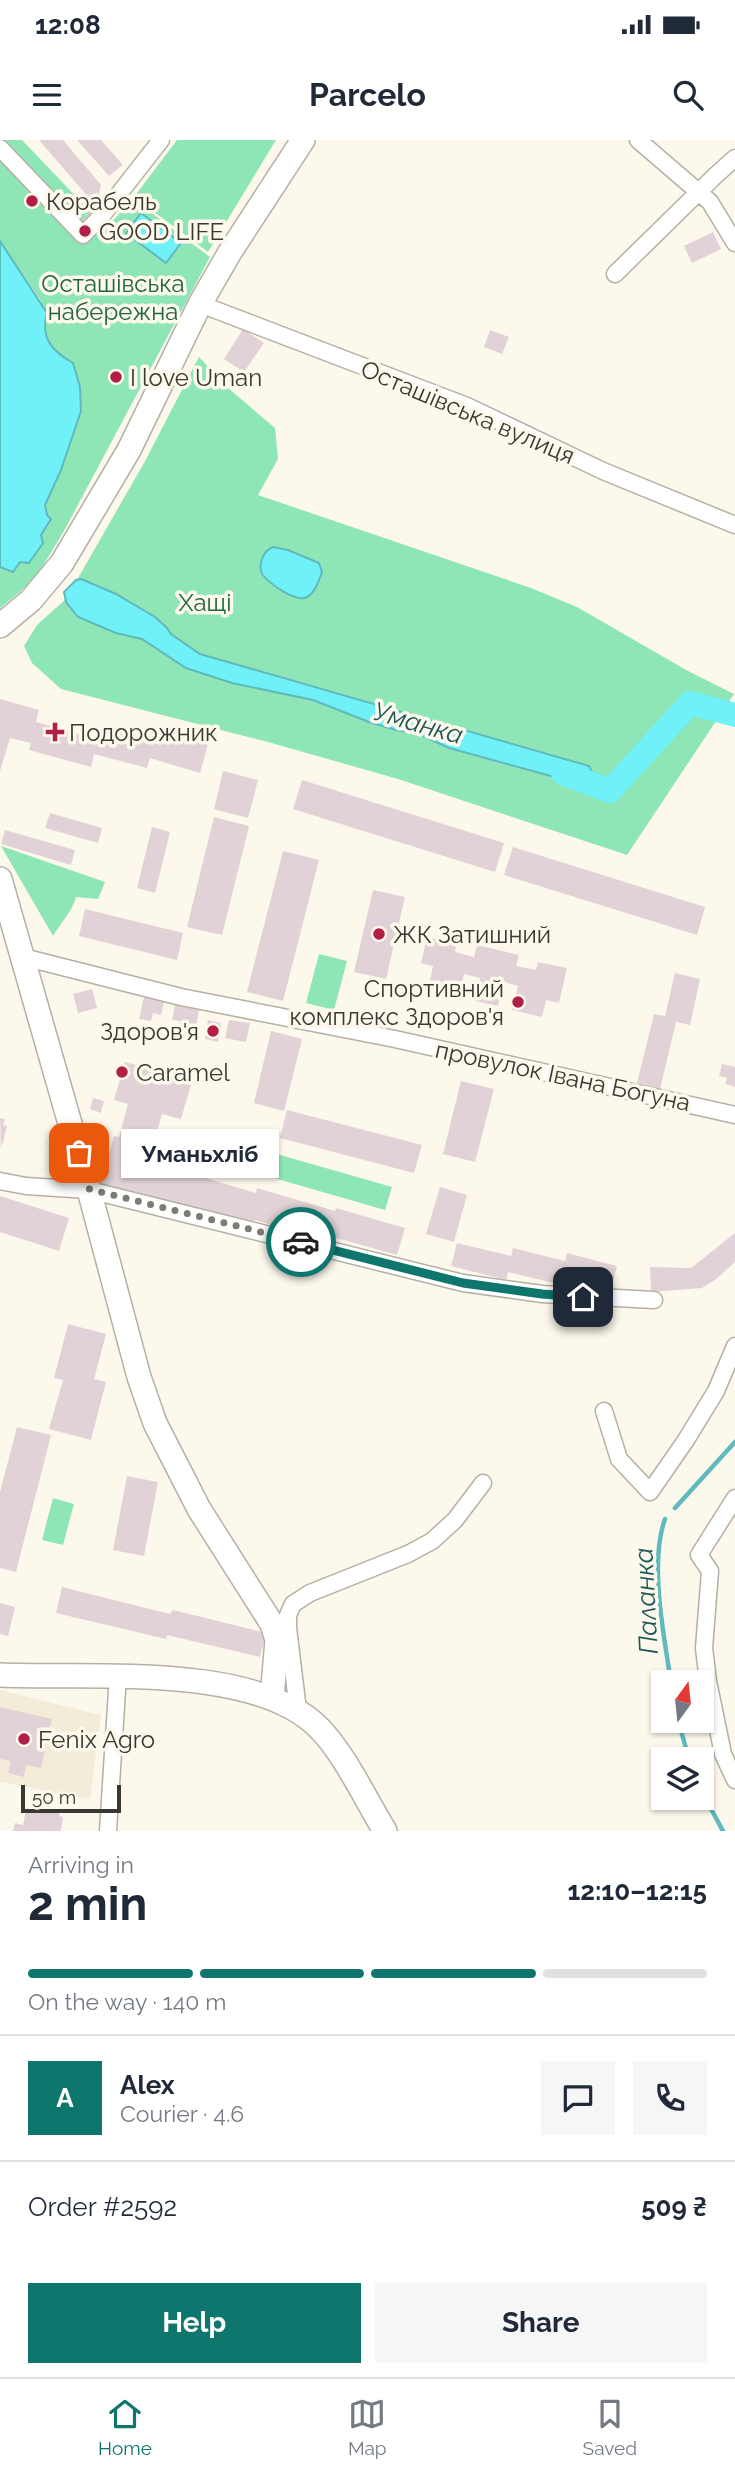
<!DOCTYPE html>
<meta charset="utf-8">
<style>
:root{--surface:#fff;--page:#f6f6f7;--text:#1f2937;--muted:#747a83;--line:#e0e1e3;--accent:#0f766e}
body{margin:0;font-family:Raleway,sans-serif;background:var(--page);color:var(--text);height:100vh;display:flex;flex-direction:column;font-size:26px;white-space:nowrap}
*{box-sizing:border-box;margin:0}
p{font-size:23px;color:var(--muted)}
.icon{flex:none;width:38px;height:38px;fill:none;stroke:currentColor;stroke-width:2;stroke-linecap:round;stroke-linejoin:round}
.map{position:relative;height:1691px;overflow:hidden}
.sheet{display:flex;flex-direction:column;background:var(--surface);flex:1}
.sheet>*{flex:none}
.needle{width:46px;rotate:15deg}
.tools{position:absolute;left:651px;top:1530px;display:grid;gap:14px}
.tools a{display:grid;place-items:center;width:63px;height:63px;border-radius:0px;background:var(--surface);box-shadow:0 2px 5px #0004;font-size:35px}
.scale{position:absolute;left:21px;bottom:18px;width:100px;box-sizing:border-box;padding-left:7px;border:4px solid #3a3833;border-top:0;font-size:19px;line-height:24px;white-space:nowrap;color:#3a3833;-webkit-text-stroke:5px #fdf8ec;paint-order:stroke}
.pin{position:absolute;display:grid;place-items:center;width:60px;height:60px;color:#fff;margin:-30px;border-radius:14px;box-shadow:0 4px 10px #0006}
.courier{position:absolute;display:grid;place-items:center;width:70px;height:70px;margin:-35px;border:5px solid #0f766e;border-radius:50%;background:#fff;color:#222;box-shadow:0 2px 9px #0007}
.bubble{position:absolute;height:49px;border-radius:0px;background:var(--surface);box-shadow:0 2px 5px #0004;font-size:23px;font-weight:700;line-height:49px;text-align:center}
.summary em{font-style:normal;font-weight:700}
.summary div{display:flex;flex-direction:column-reverse}
.summary{display:flex;align-items:center;justify-content:space-between;height:119px;padding:0 28px}
h1{font-size:46px;font-weight:700;line-height:52px}
.bar{display:grid;grid-template-columns:repeat(4,1fr);gap:10px 7px;align-content:center;height:84px;padding:0 28px}
.bar i{height:9px;border-radius:5px;background:var(--line)}
.bar .active{background:var(--accent)}
.bar p{grid-column:span 4}
.line{display:flex;align-items:center;gap:18px;padding:0 28px;border-top:2px solid var(--line)}
.line div{flex:1}
.round{display:grid;place-items:center;flex:none;width:74px;height:74px;border-radius:0px;background:var(--page)}
.action{display:flex;gap:14px;margin-top:auto;padding:14px 28px}
.action a{flex:1;height:80px;border-radius:0px;background:var(--accent);color:#fff;font-size:28px;font-weight:700;line-height:80px;text-align:center}
.action a+a{background:var(--page);color:var(--text)}
.status{display:flex;justify-content:space-between;align-items:center;height:49px;padding:0 35px;background:var(--surface);direction:ltr}
.status svg{height:19px;fill:currentColor}
header{display:flex;justify-content:space-between;align-items:center;height:91px;padding:0 28px;background:var(--surface);font-size:32px;font-weight:700}
.tabs{display:flex;justify-content:space-around;align-items:center;height:98px;border-top:2px solid var(--line);background:var(--surface);font-size:19px;color:var(--muted)}
.tabs a{display:grid;justify-items:center;gap:4px}
.tabs .active{color:var(--accent)}
.map>svg:first-child{display:block}
</style>
<div class="status"><b>12:08</b><svg viewBox="0 0 49 12"><path d="M0 12V9h3v3zM5 12V6h3v6zM10 12V3h3v9zM15 12V0h3v12zM26 1h20v11H26zM47 4h2v5h-2z"/></svg></div>
<header><svg class="icon" aria-label="menu" viewBox="0 0 24 24"><path d="M4 6h16M4 12h16M4 18h16"/></svg>Parcelo<svg class="icon" aria-label="search" viewBox="0 0 24 24"><circle cx="10" cy="10" r="6"/><path d="M15 15l6 6"/></svg></header>
<div class="map">
<svg width="735" height="1691" viewBox="0 0 735 1691">
<rect width="100%" height="100%" fill="#fdf8ec"/>
<!-- built -->
<path fill="#f3ecd9" d="M0,1550L101,1575L90,1659L0,1642Z"/>
<!-- green -->
<path fill="#8ee5b5" d="M0,0H22L106,88L133,59L210,117L64,391L35,439L0,468V427L13,432L51,379L47,375L45,365L61,330L81,271L57,214L48,202L41,161L0,101Z
M177,0H276L208,112L134,57Z
M199,217L228,248L275,288L278,319L258,355L531,448L577,467L688,531L734,554L627,715L398,639L268,602L61,549L32,523L24,506L37,485L66,459L144,323Z
M1,706L105,742L98,759L76,757C72,772 61,782 53,796Z
M319,814L347,821L334,870L306,863Z
M210,995L392,1047L385,1070L204,1018Z
M53,1358L74,1364L63,1405L42,1400Z"/>
<!-- water -->
<path fill="#70f1f8" stroke="#60babd" stroke-width="2" d="M141,73L181,103L166,123L126,93Z
M0,101L47,173C40,198 52,211 73,223L80,247L81,271L61,330L45,365L47,375L51,379L41,395L43,403L29,423L20,422L13,432L0,427Z
M273,407L288,410L319,423L322,432C319,440 315,453 307,457C295,463 269,443 262,434C258,424 263,411 273,407Z
M81,439L116,454L155,477L167,488L171,494L200,514L589,626L593,634L591,647L449,608L419,594L396,590L369,582L313,560L232,543L186,528L142,499L116,493L78,477L66,462L64,452L76,440Z"/>
<g fill="none" stroke-linecap="round" stroke-linejoin="round">
<!-- stream -->
<path stroke="#60babd" stroke-width="4.5" d="M675,1368L735,1302
M665,1379C649,1423 664,1496 671,1542
M678,1580L689,1619
M702,1652L723,1691"/>
<!-- river -->
<path stroke="#70f1f8" stroke-width="24" d="M563,633L610,651L690,563L735,575"/>
</g>
<!-- building -->
<path fill="#e0d2d6" d="M39,0H63L101,45L96,66L104,73L76,87L96,66Z
M77,0H101L123,25L109,36Z
M713,92L721,109L692,123L684,106Z
M243,189L264,203L244,232L224,219Z
M490,190L509,197L502,214L484,207Z
M0,559L39,570L36,582L97,599L100,586L151,600L154,589L208,604L200,633L150,618L147,628L94,614L91,627L29,610L31,603L10,598L0,631Z
M223,631L258,640L248,678L214,669Z
M302,640L504,703L495,732L293,669Z
M50,673L102,688L98,703L45,688Z
M214,677L249,686L222,795L187,787Z
M152,687L170,692L155,753L137,748Z
M5,690L75,710L71,725L1,704Z
M513,707L705,767L697,795L504,735Z
M283,711L319,720L283,861L247,852Z
M373,750L405,757L386,839L354,832Z
M85,769L183,793L177,820L79,796Z
M427,797L457,803L455,812L474,817L477,805L519,815L516,826L536,830L538,822L567,828L559,863L546,860L542,877L512,870L518,846L504,842L498,866L475,861L480,838L464,834L459,857L428,850L433,826L421,823Z
M675,833L700,839L690,885L676,882L660,949L637,943L654,874L665,876Z
M92,849L97,868L78,873L73,854Z
M144,857L164,862L161,875L153,873L151,881L139,879Z
M175,865L199,870L195,891L179,888L181,881L172,880Z
M208,880L221,883L218,902L205,899Z
M229,880L250,883L246,902L225,898Z
M271,891L302,899L284,971L254,963Z
M125,922L192,941L181,979L162,974L151,1013L147,1014L144,1025L187,1038L188,1033L256,1053L257,1048L335,1071L336,1068L405,1088L397,1115L333,1097L332,1102L254,1080L253,1085L100,1046L114,996L119,997L128,964L114,960Z
M722,924L735,927V947L725,944L727,938L719,936Z
M461,941L494,949L475,1022L443,1014Z
M93,958L104,961L101,973L90,969Z
M287,970L422,1005L414,1033L280,998Z
M0,978L5,979L3,985L7,986L1,1009Z
M440,1047L467,1055L454,1102L426,1094Z
M0,1056L69,1078L59,1111L0,1092Z
M735,1093V1122L715,1140L702,1148L651,1152L650,1127L691,1128Z
M457,1103L511,1116L513,1108L565,1121L567,1113L617,1126L611,1150L560,1137L558,1144L508,1132L506,1140L451,1126Z
M68,1184L106,1194L94,1239L106,1242L91,1300L49,1289L63,1240L54,1238Z
M17,1287L51,1295L16,1432L0,1428V1352Z
M127,1336L158,1342L144,1416L113,1410Z
M62,1447L170,1474L173,1470L266,1493L260,1517L167,1495L166,1499L56,1473Z
M0,1463L15,1467L8,1496L0,1494Z
M0,1567L52,1579L41,1628L26,1625L24,1637L8,1633L11,1621L0,1619Z
M39,1669L60,1673L59,1676L63,1677L61,1691H13L15,1683L23,1685L26,1670L38,1672Z"/>
<g fill="none" stroke-linecap="round" stroke-linejoin="round">
<defs>
<path id="minor" d="M638,0L710,62L735,103
M0,8L83,95L104,73L161,0
M615,134L716,35L735,18
M200,164L467,266L603,331L735,385
M23,817L181,857L395,899L735,975
M0,1041L26,1046L89,1050L463,1143L542,1154L654,1160
M604,1271L619,1319L650,1352L686,1300L716,1251L735,1206
M735,1358L699,1415L710,1431L704,1508L708,1541L723,1614L735,1640
M298,1570L288,1488V1475L293,1464L310,1453L408,1414L432,1401L455,1380L483,1343
M108,1691L118,1535"/>
<path id="secondary" d="M0,486L31,460L62,423L129,310L200,164L230,112L303,0
M0,739L89,1050L139,1237L155,1283L199,1369L272,1484L277,1500L272,1558
M0,1535C88,1539 254,1522 319,1588C344,1613 366,1660 385,1691"/>
</defs>
<!-- minor casing -->
<use href="#minor" stroke="#b5b0a5" stroke-width="19"/>
<!-- secondary casing -->
<use href="#secondary" stroke="#b5b0a5" stroke-width="26"/>
<!-- minor -->
<use href="#minor" stroke="#fff" stroke-width="16"/>
<!-- secondary -->
<use href="#secondary" stroke="#fff" stroke-width="23"/>
</g>
<g fill="none" stroke-linecap="round" stroke-linejoin="round">
<!-- done -->
<path stroke="#7e7b74" stroke-width="7" stroke-dasharray="0 12.6" d="M79,1013L89,1049L301,1102"/>
<!-- route -->
<path stroke="#0f766e" stroke-width="9" d="M301,1102L463,1143L542,1154L583,1157"/>
</g>
<!-- markers -->
<g fill="#b21f46" stroke="#fdf8ec" stroke-width="2.5">
<circle cx="32" cy="61" r="7"/>
<circle cx="85" cy="91" r="7"/>
<circle cx="116" cy="237" r="7"/>
<path d="M51.5 581.5h7v7h7v7h-7v7h-7v-7h-7v-7h7z"/>
<circle cx="379" cy="794" r="7"/>
<circle cx="518" cy="862" r="7"/>
<circle cx="213" cy="891" r="7"/>
<circle cx="122" cy="932" r="7"/>
<circle cx="24" cy="1599" r="7"/>
</g>
<g text-anchor="middle" dominant-baseline="central" stroke-width="7" stroke-linejoin="round" paint-order="stroke">
<!-- poi labels -->
<g font-size="24" fill="#3a3833" stroke="#fdf8ec" text-anchor="start">
<text x="46" y="61">Корабель</text>
<text x="99" y="91">GOOD LIFE</text>
<text x="130" y="237">I love Uman</text>
<text x="69" y="592">Подорожник</text>
<text x="393" y="794">ЖК Затишний</text>
<text x="504" y="848" text-anchor="end">Спортивний<tspan x="504" dy="28">комплекс Здоров'я</tspan></text>
<text x="199" y="891" text-anchor="end">Здоров'я</text>
<text x="136" y="932">Caramel</text>
<text x="38" y="1599">Fenix Agro</text>
</g>
<!-- park labels -->
<g font-size="24" fill="#206444" stroke="#fdf8ec">
<text x="113" y="143">Осташівська<tspan x="113" dy="28">набережна</tspan></text>
<text x="205" y="462">Хащі</text>
</g>
<!-- street labels -->
<g font-size="24" fill="#3a3833" stroke="#fdf8ec">
<text transform="translate(468 272) rotate(23)">Осташівська вулиця</text>
<text transform="translate(563 936) rotate(12)">провулок Івана Богуна</text>
</g>
<!-- water labels -->
<g font-size="26" font-style="italic" fill="#1e5658" stroke="#fdf8ec">
<text transform="translate(418 583) rotate(16)">Уманка</text>
<text transform="translate(646 1461) rotate(-93)">Паланка</text>
</g>
</g>
</svg>
<div class="tools">
<a><svg class="needle" viewBox="-14 -14 28 28"><path d="M0-13l5 13h-10z" fill="#e53935"/><path d="M0 13l5-13h-10z" fill="#747a83"/></svg></a>
<a><svg class="icon" aria-label="layers" viewBox="0 0 24 24"><path d="M12 4l9 5-9 5-9-5zM3 14l9 5 9-5"/></svg></a>
</div>
<div class="scale">50 m</div>
<div class="pin" style="left:79px;top:1013px;background:#ea580c"><svg class="icon" aria-label="bag" viewBox="0 0 24 24"><path d="M5 8h14l-1 12H6zM9 8a3 3 0 0 1 6 0"/></svg></div>
<div class="pin" style="left:583px;top:1157px;background:#1f2937"><svg class="icon" aria-label="home" viewBox="0 0 24 24"><path d="M3 11l9-7 9 7M6 9v11h12V9"/></svg></div>
<div class="courier" style="left:301px;top:1102px"><svg class="icon" aria-label="car" viewBox="0 0 24 24"><path d="M5 17H2v-5l4-1 3-4h7l3 4 3 1v5h-3M9 17h6M6 11h13"/><circle cx="7" cy="17" r="2"/><circle cx="17" cy="17" r="2"/></svg></div>
<div class="bubble" style="left:121px;top:989px;width:158px">Уманьхліб</div>
</div>
<section class="sheet">
<div class="summary"><div><h1>2 min</h1><p>Arriving in</p></div><em>12:10–12:15</em></div>
<div class="bar"><i class="active"></i><i class="active"></i><i class="active"></i><i></i><p>On the way · 140 m</p></div>
<div class="line" style="height:126px"><b class="round" style="background:var(--accent);color:#fff">A</b><div><b>Alex</b><p>Courier · 4.6</p></div><a class="round"><svg class="icon" aria-label="chat" viewBox="0 0 24 24"><path d="M4 5h16v11H9l-5 4z"/></svg></a><a class="round"><svg class="icon" aria-label="phone" viewBox="0 0 24 24"><path d="M5 4h4l2 5-3 2q2 4 5 5l2-3 5 2v4C11 20 4 13 5 4z"/></svg></a></div>
<div class="line" style="height:91px"><div>Order #2592</div><b>509 ₴</b></div>
<div class="action"><a>Help</a><a>Share</a></div>
</section>
<nav class="tabs">
<a class="active"><svg class="icon" aria-label="home" viewBox="0 0 24 24"><path d="M3 11l9-7 9 7M6 9v11h12V9"/></svg>Home</a>
<a><svg class="icon" aria-label="map" viewBox="0 0 24 24"><path d="M3 6l6-2 6 2 6-2v14l-6 2-6-2-6 2zM9 4v14M15 6v14"/></svg>Map</a>
<a><svg class="icon" aria-label="saved" viewBox="0 0 24 24"><path d="M7 4h10v16l-5-4-5 4z"/></svg>Saved</a>
</nav>
